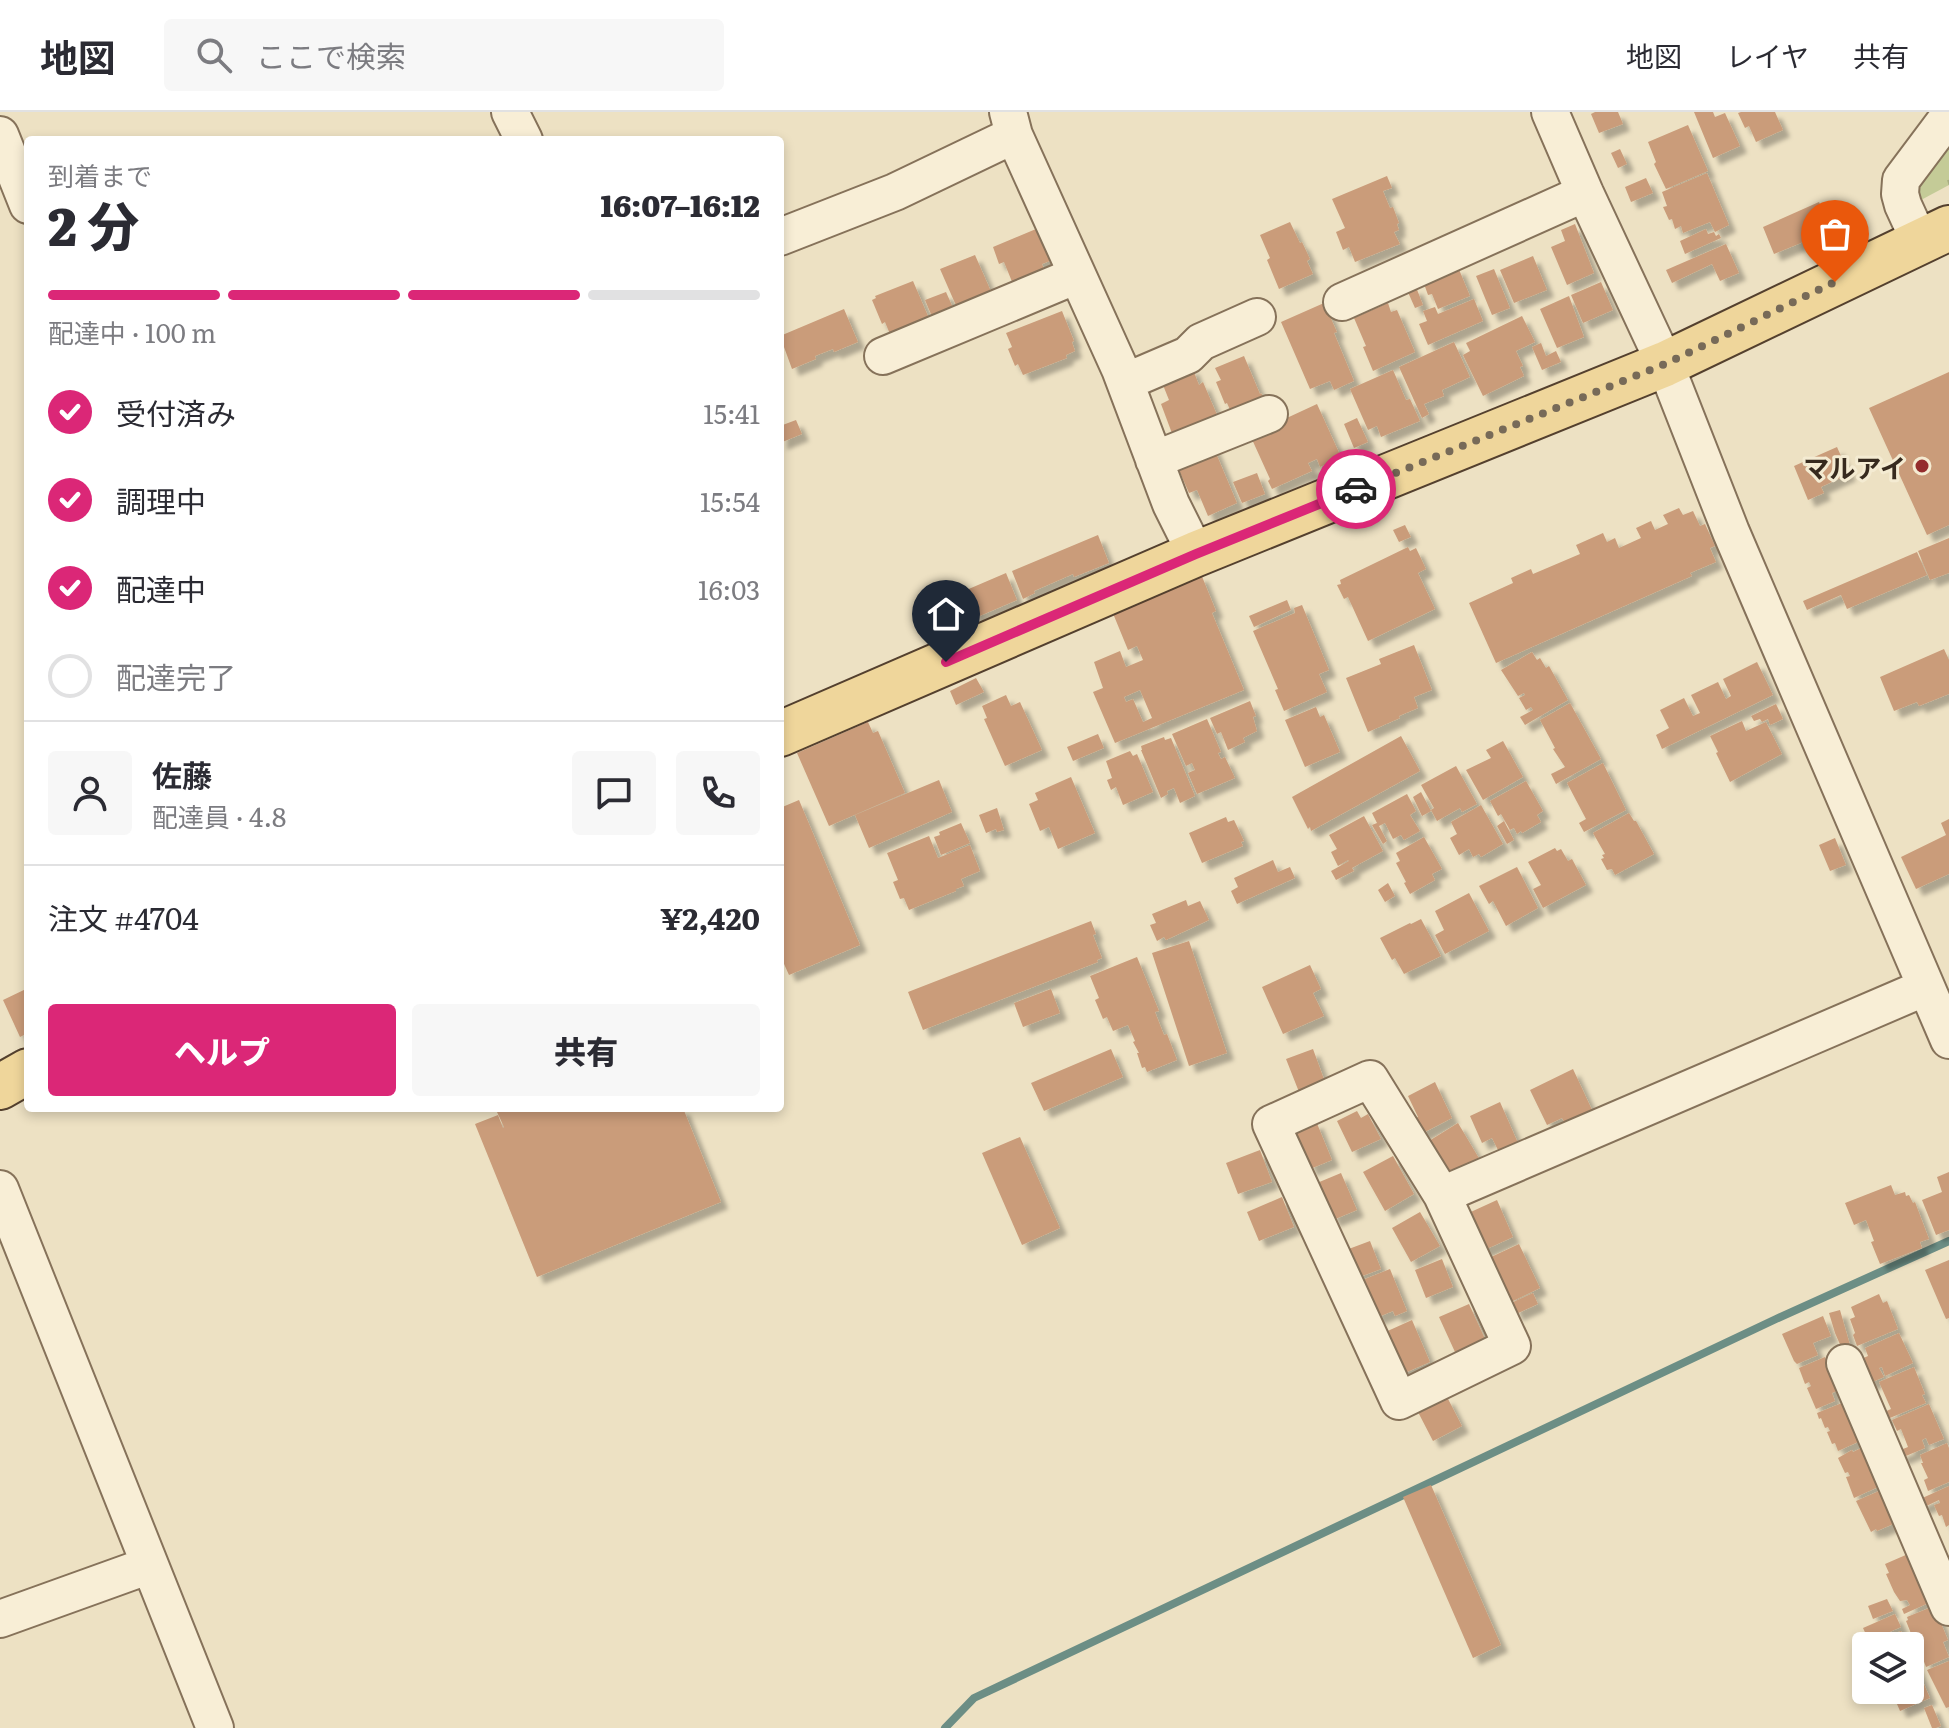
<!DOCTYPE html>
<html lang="ja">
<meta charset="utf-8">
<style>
:root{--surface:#fff;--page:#f7f7f7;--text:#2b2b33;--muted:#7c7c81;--line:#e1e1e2;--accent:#db2777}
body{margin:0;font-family:Literata,"Noto Sans JP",serif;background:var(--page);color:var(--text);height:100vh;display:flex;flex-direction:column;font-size:30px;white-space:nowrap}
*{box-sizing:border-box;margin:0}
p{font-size:26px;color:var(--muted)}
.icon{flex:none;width:44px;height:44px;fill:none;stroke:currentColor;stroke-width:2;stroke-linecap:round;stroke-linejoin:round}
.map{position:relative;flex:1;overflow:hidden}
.panel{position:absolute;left:24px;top:24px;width:760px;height:976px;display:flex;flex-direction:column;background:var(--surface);border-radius:8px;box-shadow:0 4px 12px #0003}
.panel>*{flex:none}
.fabs{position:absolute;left:1852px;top:1520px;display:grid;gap:16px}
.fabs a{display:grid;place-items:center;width:72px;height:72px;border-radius:8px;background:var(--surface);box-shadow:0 4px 12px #0003;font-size:40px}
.pin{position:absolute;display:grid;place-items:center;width:68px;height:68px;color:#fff;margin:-82px -34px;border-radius:50% 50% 50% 0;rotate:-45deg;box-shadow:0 0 8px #0007}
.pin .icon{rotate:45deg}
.courier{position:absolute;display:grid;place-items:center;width:80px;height:80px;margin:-40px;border:6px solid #db2777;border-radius:50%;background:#fff;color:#222;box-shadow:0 2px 10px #0007}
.headline em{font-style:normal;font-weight:800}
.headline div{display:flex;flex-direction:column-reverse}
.headline{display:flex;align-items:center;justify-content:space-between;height:136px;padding:0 24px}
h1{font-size:52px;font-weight:800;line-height:60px}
.bar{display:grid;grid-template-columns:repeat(4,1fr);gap:12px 8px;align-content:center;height:96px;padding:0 24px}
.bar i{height:10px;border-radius:6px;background:var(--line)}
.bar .on{background:var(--accent)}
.bar p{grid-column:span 4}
.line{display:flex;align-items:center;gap:20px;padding:0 24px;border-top:2px solid var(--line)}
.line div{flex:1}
.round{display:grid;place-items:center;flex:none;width:84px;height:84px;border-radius:8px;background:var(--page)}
ol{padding:0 24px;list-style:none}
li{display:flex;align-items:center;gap:24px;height:88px}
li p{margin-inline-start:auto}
li .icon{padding:8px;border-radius:50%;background:var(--accent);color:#fff;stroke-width:4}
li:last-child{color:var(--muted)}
li i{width:44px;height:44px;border:4px solid var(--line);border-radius:50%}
.primary-button{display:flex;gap:16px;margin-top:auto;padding:16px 24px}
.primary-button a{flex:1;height:92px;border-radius:8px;background:var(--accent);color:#fff;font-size:32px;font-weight:800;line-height:92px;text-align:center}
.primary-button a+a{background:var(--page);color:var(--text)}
header{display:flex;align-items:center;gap:48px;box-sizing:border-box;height:112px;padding:0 40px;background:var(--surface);border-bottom:2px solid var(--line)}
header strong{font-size:38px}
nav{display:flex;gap:44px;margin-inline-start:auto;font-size:28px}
.search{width:560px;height:72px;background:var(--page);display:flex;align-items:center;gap:20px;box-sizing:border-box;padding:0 28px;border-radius:8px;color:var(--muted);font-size:30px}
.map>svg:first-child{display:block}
</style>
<header>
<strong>地図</strong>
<div class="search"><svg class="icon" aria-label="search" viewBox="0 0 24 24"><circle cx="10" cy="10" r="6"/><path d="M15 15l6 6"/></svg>ここで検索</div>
<nav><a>地図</a><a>レイヤ</a><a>共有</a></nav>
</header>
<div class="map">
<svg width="1949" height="1616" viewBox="0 0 1949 1616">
<defs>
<pattern id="grass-tufts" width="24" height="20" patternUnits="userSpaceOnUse" patternTransform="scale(2)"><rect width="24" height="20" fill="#c4cb97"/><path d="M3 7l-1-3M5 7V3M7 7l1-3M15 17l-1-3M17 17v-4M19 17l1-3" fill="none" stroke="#a9ae82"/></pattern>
<filter id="shadow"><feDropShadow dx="7" dy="7" stdDeviation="2" flood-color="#0004"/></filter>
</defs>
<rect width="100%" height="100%" fill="#ede1c3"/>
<!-- grass -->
<path fill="url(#grass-tufts)" d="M1949,30V73L1921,88L1915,71Z"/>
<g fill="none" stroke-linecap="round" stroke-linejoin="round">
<!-- stream -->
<path stroke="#6c8e85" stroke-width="8" d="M945,1616L974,1586L1776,1207L1949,1129"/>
</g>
<!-- building -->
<path fill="#ca9c7a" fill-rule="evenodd" filter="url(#shadow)" d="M1595,0H1618L1623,12L1599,21L1591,2Z
M1694,0H1713L1715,5L1725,1L1740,34L1713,46Z
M1741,0H1775L1783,18L1756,30L1749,14L1745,16L1738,1Z
M1688,13L1708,59L1666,77L1654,52L1656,50L1648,30Z
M1620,37L1627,52L1618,56L1611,41Z
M1707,61L1729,113L1715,120L1710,110L1683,121L1681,114L1675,117L1672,107L1669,108L1663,95L1667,94L1662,80Z
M1387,64L1392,76L1383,79L1390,96L1393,95L1399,111L1397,112L1399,118L1394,120L1400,132L1355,150L1349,135L1343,138L1336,120L1345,116L1332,87Z
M1646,66L1653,81L1631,90L1625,75Z
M1819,90L1828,110L1810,118L1813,126L1774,142L1763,115Z
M1290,110L1300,131L1302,130L1310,147L1307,149L1313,162L1279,177L1267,148L1270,146L1260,123Z
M1575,112L1594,161L1567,173L1551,135L1565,129L1561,118Z
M1036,117L1050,149L1042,152L1047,164L1015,177L1004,150L999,152L993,135Z
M1706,117L1708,122L1714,120L1716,124L1719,122L1721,126L1685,142L1680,129Z
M1726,132L1739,161L1720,169L1712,152L1672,171L1666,158Z
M975,143L993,184L958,198L940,157Z
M1533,144L1547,178L1514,191L1500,158Z
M1458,155L1470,184L1438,197L1432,182L1428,183L1423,169Z
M1494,157L1510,196L1492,203L1476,164Z
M913,169L931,211L892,227L885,210L882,212L872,188L876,186L875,184Z
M1601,170L1613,198L1583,211L1571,183Z
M1416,175L1423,193L1415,196L1407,178Z
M946,180L954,198L933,207L925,188Z
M1569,184L1584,225L1557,236L1540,197Z
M1474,187L1483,209L1428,233L1419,212L1427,209L1423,199L1435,195L1438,202Z
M1324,191L1337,220L1334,221L1354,269L1334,278L1330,269L1310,277L1281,210Z
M1388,191L1391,200L1397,198L1415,240L1373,259L1363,235L1366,234L1354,206Z
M844,197L858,230L834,240L833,237L815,244L816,247L792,257L780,224Z
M1062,199L1074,229L1072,230L1075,239L1066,243L1067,246L1023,263L1018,252L1015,254L1008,237L1012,235L1006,221Z
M1522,204L1535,230L1516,239L1523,254L1520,255L1524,264L1483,284L1463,243L1470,239L1466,231Z
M1454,230L1470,265L1442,278L1444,284L1424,292L1429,302L1422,306L1399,255Z
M1541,231L1546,244L1556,239L1561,250L1542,258L1532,235Z
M1244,244L1260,282L1261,281L1265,288L1232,302L1227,291L1225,292L1216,270L1221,268L1215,256Z
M1192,255L1199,273L1203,270L1218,305L1173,324L1161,292L1169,288L1161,268Z
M1393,258L1406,288L1410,287L1420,309L1381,325L1377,314L1368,318L1350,277Z
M1949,260V413L1927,423L1869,296Z
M1317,292L1341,345L1320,355L1317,347L1308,351L1312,359L1272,377L1268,369L1270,367L1250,323Z
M1357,306L1368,330L1354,336L1344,312Z
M796,308L802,322L780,331V314Z
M1213,334L1237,391L1208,404L1197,378L1189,381L1175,349Z
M1837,335L1849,362L1821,375L1824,381L1808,388L1794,354Z
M1257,361L1265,382L1242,391L1233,370Z
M1679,396L1683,403L1693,399L1700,414L1705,412L1715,434L1710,436L1716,450L1690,461L1692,464L1496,551L1469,491L1513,471L1511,466L1531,457L1533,462L1580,442L1576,433L1603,421L1607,430L1615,426L1619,436L1641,426L1636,416L1651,409L1655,418L1668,412L1663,403Z
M1405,413L1411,425L1399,430L1393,418Z
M1098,423L1109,451L1074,465L1073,462L1034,479L1035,481L1023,487L1012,459Z
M1949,426V461L1930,468L1918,439Z
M1408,435L1410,439L1416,436L1426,457L1418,461L1435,497L1368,529L1348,485L1344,487L1337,473L1341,472L1340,468Z
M1917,440L1927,463L1847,497L1841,483L1807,498L1803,489Z
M1006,461L1017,488L975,506L964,479Z
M1201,462L1216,499L1212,501L1244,578L1115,631L1093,580L1103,576L1094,550L1120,539L1126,555L1143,548L1137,534L1128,538L1112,499ZM1140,578L1152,606L1143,610L1133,587L1126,590L1124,585Z
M1287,488L1291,498L1254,515L1249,504Z
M1302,493L1329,558L1319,562L1327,580L1284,599L1275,578L1278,577L1253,519L1295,501L1294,496Z
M1414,533L1432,578L1414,585L1418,596L1399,604L1400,606L1368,620L1346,566L1381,552L1379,547Z
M1944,537L1949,548V582L1919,594L1917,590L1894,599L1880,565Z
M1532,540L1537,548L1540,546L1546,556L1549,554L1568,588L1525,613L1520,605L1533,598L1531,595L1526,598L1519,586L1525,583L1524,581L1518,584L1501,558Z
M1757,550L1773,583L1662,637L1656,623L1669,616L1660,598L1684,586L1693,604L1700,601L1691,583L1718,570L1726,587L1731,584L1723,567Z
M976,566L984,580L956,593L950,579Z
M1006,583L1011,594L1020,590L1042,638L1005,654L984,607L987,606L982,594Z
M1250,589L1256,604L1253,605L1257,619L1243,626L1245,630L1228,638L1221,620L1217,622L1210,606Z
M1570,591L1601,647L1556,672L1551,662L1565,655L1553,637L1555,636L1540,608Z
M1776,592L1783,607L1770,613L1768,607L1762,610L1760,607L1754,609L1751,604Z
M1316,595L1320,605L1324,603L1340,640L1305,655L1285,608Z
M1207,607L1221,640L1218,641L1221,647L1225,645L1235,666L1197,682L1188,661L1195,658L1192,651L1186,654L1172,622Z
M1742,609L1746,619L1766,610L1782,642L1730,670L1716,641L1718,640L1710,624Z
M868,610L873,621L878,619L905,681L829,714L797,641Z
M1098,622L1104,636L1073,649L1067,635Z
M1401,624L1420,659L1311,719L1310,715L1308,717L1292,685Z
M1164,625L1165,628L1171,626L1195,684L1180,691L1174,676L1167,679L1168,682L1161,686L1141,638H1142L1141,634Z
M1503,629L1523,665L1483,688L1466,658L1491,646L1486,638Z
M1130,639L1133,644L1137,642L1153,680L1123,693L1116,675L1111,678L1107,668L1112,666L1106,649Z
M1603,651L1626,698L1584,720L1579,711L1586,707L1567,671Z
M1456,654L1477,692L1462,700L1460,696L1437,709L1431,698L1434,696L1421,673Z
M1071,665L1095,721L1058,737L1049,715L1040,719L1029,692L1038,688L1035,681Z
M939,668L952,700L869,736L855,703Z
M1526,669L1543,699L1537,703L1541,710L1522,721L1521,719L1517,722L1514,716L1510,718L1501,702L1498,704L1490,689Z
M1421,680L1431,699L1422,704L1413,685Z
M1407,682L1416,699L1410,703L1420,719L1404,728L1401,723L1393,727L1385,711L1379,714L1387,729L1383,732L1372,713L1377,711L1372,701Z
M799,688L860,833L789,863L780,843V696Z
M1481,693L1503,732L1481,745L1479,742L1473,745L1469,737L1459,743L1450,726L1457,722L1451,710Z
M997,696L1004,718L997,720L996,717L986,721L979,703Z
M1629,701L1634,709H1636L1654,742L1615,763L1612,757L1607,758L1601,747L1604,746L1602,743L1605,742L1593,721Z
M1364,704L1383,739L1352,756L1354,759L1336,768L1331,759L1349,749L1348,748L1338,754L1331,740L1337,737L1329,723Z
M1226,705L1228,710L1234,708L1244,729L1241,730L1243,734L1202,751L1189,721Z
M1949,707V762L1916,777L1901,745L1946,723L1941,711Z
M1504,709L1514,728L1507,732L1497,714Z
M961,711L970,731L941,743L934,725L940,723L939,720Z
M929,724L938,746L970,733L980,759L961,767L964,774L956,777V779L909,798L904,786L900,787L893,770L898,768L887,741Z
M1424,725L1442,757L1432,762L1435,768L1410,782L1404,771L1406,770L1396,751L1400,749L1396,741Z
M1835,726L1846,753L1830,759L1819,733Z
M1555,736L1557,739L1561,737L1568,749L1572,747L1586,773L1543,796L1533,777L1541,773L1528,750Z
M1273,748L1278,760L1290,755L1295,766L1237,792L1231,779L1238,775L1234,766Z
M1517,755L1538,796L1506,814L1493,789L1489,792L1479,774Z
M1388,771L1395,784L1385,790L1378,778Z
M1469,781L1489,819L1445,842L1435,823L1444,818L1435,799Z
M1186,788L1188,794L1200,789L1209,808L1166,828L1164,825L1157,829L1150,813L1156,811L1152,802Z
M1421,807L1441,844L1404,862L1395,846L1392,848L1380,826L1410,811L1411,812Z
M1091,809L1096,822L1093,823L1102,846L1097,848L1098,850L923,918L908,880Z
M1189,829L1227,941L1189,954L1152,841Z
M1137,845L1159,899L1155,900L1164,923L1167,922L1177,948L1147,960L1145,955L1142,956L1137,941H1139L1133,930L1135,929L1128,913L1113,919L1107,905L1103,907L1095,888L1099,886L1090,864Z
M1310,853L1321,877L1313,881L1324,904L1283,922L1262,875Z
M28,876V921L20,925L3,888Z
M1051,877L1060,901L1023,915L1014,891Z
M1111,937L1123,965L1044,999L1031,971Z
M1313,937L1325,970L1299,980L1286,947Z
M1573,957L1593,1000L1566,1013L1562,1006L1547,1013L1530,978Z
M1435,970L1452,1006L1419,1023L1411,1008L1418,1005L1408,984Z
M1500,990L1518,1031L1499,1040L1492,1026L1482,1031L1470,1004Z
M507,996H683L721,1090L537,1165L475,1012L498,1003L503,1016L504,1015L497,1000Z
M1357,999L1361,1006L1368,1002L1381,1027L1352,1040L1337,1009Z
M1316,1009L1332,1048L1310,1057L1294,1018Z
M1458,1011L1480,1048L1455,1063L1452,1057L1448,1060L1429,1029Z
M1020,1025L1060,1116L1022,1133L982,1041Z
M1260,1038L1272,1070L1238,1082L1226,1051Z
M1393,1044L1414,1082L1385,1099L1363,1060Z
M1949,1060V1118L1936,1123L1922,1088L1942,1080L1937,1065Z
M1341,1061L1357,1098L1333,1108L1317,1071Z
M1891,1073L1895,1083L1905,1080L1906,1084L1909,1083L1913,1091L1915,1090L1929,1127L1920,1130L1922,1136L1880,1152L1871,1130L1874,1129L1866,1108L1854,1113L1845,1091Z
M1282,1085L1294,1115L1259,1129L1247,1100Z
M1497,1088L1513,1125L1478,1141L1462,1104Z
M1420,1100L1440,1134L1411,1150L1392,1116Z
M1370,1129L1381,1157L1357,1166L1346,1138Z
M1519,1132L1540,1176L1511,1190L1489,1146Z
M1442,1147L1453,1175L1426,1186L1415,1158Z
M1949,1148V1206L1946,1207L1925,1158Z
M1390,1157L1407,1199L1395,1204L1393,1199L1376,1206L1360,1169Z
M1533,1181L1538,1192L1516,1202L1511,1191Z
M1879,1182L1883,1191L1887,1189L1898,1217L1857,1234L1853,1223L1855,1221L1850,1207L1855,1205L1851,1195Z
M1469,1192L1485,1227L1455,1240L1439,1205Z
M1840,1198L1850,1233L1842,1237L1835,1221L1829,1201Z
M1823,1204L1831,1224L1813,1231L1818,1243L1797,1252L1794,1249L1782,1222Z
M1412,1208L1430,1250L1400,1263L1381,1222Z
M1899,1221L1913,1251L1885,1264L1882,1255L1879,1256L1884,1265L1868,1272L1859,1248L1868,1244L1865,1236Z
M1825,1245L1839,1278L1832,1281L1835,1289L1816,1297L1807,1276L1811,1274L1809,1270L1805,1272L1799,1256Z
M1914,1255L1925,1282L1922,1283L1926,1291L1885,1308L1882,1301L1891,1297L1879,1270Z
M1447,1285L1462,1314L1433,1329L1418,1300Z
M1847,1289L1862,1322L1855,1325L1858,1330L1838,1339L1835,1331L1832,1332L1827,1320L1830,1319L1828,1315L1825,1316L1821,1306L1819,1307L1817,1301Z
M1929,1292L1944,1327L1929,1333L1926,1326L1922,1328L1925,1336L1901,1346L1898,1339L1908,1335L1901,1317L1897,1319L1892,1308Z
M1947,1331L1949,1336V1370L1928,1379L1924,1368L1928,1366L1921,1351H1923L1920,1343Z
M1867,1333L1882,1367L1875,1370L1878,1375L1854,1386L1846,1365L1850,1364L1848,1360L1845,1361L1838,1346L1852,1338L1853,1340Z
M1431,1373L1501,1533L1473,1546L1403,1385Z
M1949,1374V1413L1946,1415L1942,1403L1939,1404L1934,1393L1940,1391L1939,1388L1922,1396L1918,1388Z
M1886,1376L1900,1409L1877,1419L1876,1417L1871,1420L1856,1389Z
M1908,1442L1933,1489L1904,1502L1902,1497L1910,1493L1907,1488L1900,1489L1894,1480L1886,1462L1889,1461L1885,1452Z
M1887,1487L1893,1499L1873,1507L1868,1494Z
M1934,1494L1948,1528L1943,1530L1949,1545L1926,1555L1914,1523L1912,1524L1906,1509L1908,1508L1907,1505Z
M1895,1502L1901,1515L1869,1529L1863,1516Z
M1901,1519L1908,1534H1866Z
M1910,1540L1930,1586L1900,1599L1891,1578H1910Z
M1949,1549V1595L1946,1596L1927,1558Z
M1932,1593L1941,1614L1936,1616H1932L1924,1596Z"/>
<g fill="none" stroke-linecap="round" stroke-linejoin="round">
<defs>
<path id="minor" d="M510,0L524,28
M1008,0L1014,23L1120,257L1171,392L1196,442
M1550,0L1585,81L1665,252L1731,420L1949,928
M0,23L28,93
M780,125L895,80L1014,23
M1920,130L1903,93L1900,82L1901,68L1949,4
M1342,190L1585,81
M883,244L1077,163
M1125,270L1188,243L1201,230L1257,205
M1154,348L1269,302
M1370,967L1442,1083L1512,1234L1399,1289L1271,1012Z
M0,1077L215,1616
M1442,1083L1926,875
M1845,1251L1949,1495
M0,1507L150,1453"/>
<path id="major" d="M780,622L1196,442L1665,252L1949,116
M0,975L28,959"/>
</defs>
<!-- minor casing -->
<use href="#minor" stroke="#86725a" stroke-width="40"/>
<!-- major casing -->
<use href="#major" stroke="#54402e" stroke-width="48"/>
<!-- minor -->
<use href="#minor" stroke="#f8eed6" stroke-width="36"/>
<!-- major -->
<use href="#major" stroke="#efd69b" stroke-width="44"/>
</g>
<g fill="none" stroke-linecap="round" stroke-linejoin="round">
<!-- done -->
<path stroke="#776a58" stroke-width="8" stroke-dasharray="0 14.4" d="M1356,377L1665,252L1835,170"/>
<!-- route -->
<path stroke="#db2777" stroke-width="10" d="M946,550L1196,442L1356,377"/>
</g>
<!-- markers -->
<circle fill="#942c2c" stroke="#f4ebd2" stroke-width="3" cx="1922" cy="354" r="8"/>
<g text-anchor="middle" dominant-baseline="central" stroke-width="6" stroke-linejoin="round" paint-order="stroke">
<!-- poi labels -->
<g font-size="26" font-weight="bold" fill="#372a1e" stroke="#f4ebd2" text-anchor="end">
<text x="1906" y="354">マルアイ</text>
</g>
</g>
</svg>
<div class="fabs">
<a><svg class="icon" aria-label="layers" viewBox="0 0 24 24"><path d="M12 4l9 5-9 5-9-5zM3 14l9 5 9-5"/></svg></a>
</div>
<div class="pin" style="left:1835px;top:170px;background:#ea580c"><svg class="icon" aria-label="bag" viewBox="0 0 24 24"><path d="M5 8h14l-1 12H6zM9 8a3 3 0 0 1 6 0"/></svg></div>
<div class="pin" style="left:946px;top:550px;background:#1f2937"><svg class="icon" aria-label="home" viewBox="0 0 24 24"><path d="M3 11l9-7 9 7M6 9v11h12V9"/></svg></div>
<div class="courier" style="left:1356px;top:377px"><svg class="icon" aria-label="car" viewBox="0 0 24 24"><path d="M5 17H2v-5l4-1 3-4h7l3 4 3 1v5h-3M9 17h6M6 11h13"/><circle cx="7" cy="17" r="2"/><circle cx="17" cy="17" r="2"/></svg></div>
<section class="panel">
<div class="headline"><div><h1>2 分</h1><p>到着まで</p></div><em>16:07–16:12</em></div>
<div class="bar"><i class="on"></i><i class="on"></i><i class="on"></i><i></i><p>配達中 · 100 m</p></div>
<ol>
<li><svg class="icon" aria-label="check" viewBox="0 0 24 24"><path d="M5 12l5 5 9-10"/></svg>受付済み<p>15:41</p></li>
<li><svg class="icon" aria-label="check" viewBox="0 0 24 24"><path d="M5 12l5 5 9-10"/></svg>調理中<p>15:54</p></li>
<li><svg class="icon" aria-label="check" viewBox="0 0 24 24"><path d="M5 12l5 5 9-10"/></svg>配達中<p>16:03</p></li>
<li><i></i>配達完了</li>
</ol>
<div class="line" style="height:144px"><a class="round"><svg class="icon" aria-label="person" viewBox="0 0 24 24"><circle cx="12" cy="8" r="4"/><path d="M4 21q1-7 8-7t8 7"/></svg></a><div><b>佐藤</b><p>配達員 · 4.8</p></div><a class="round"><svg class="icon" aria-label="chat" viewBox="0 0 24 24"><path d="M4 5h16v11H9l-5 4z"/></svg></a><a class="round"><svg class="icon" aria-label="phone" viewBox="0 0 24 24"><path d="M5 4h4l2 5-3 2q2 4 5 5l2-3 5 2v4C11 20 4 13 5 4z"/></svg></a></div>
<div class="line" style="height:104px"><div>注文 #4704</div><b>¥2,420</b></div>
<div class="primary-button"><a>ヘルプ</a><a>共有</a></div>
</section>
</div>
